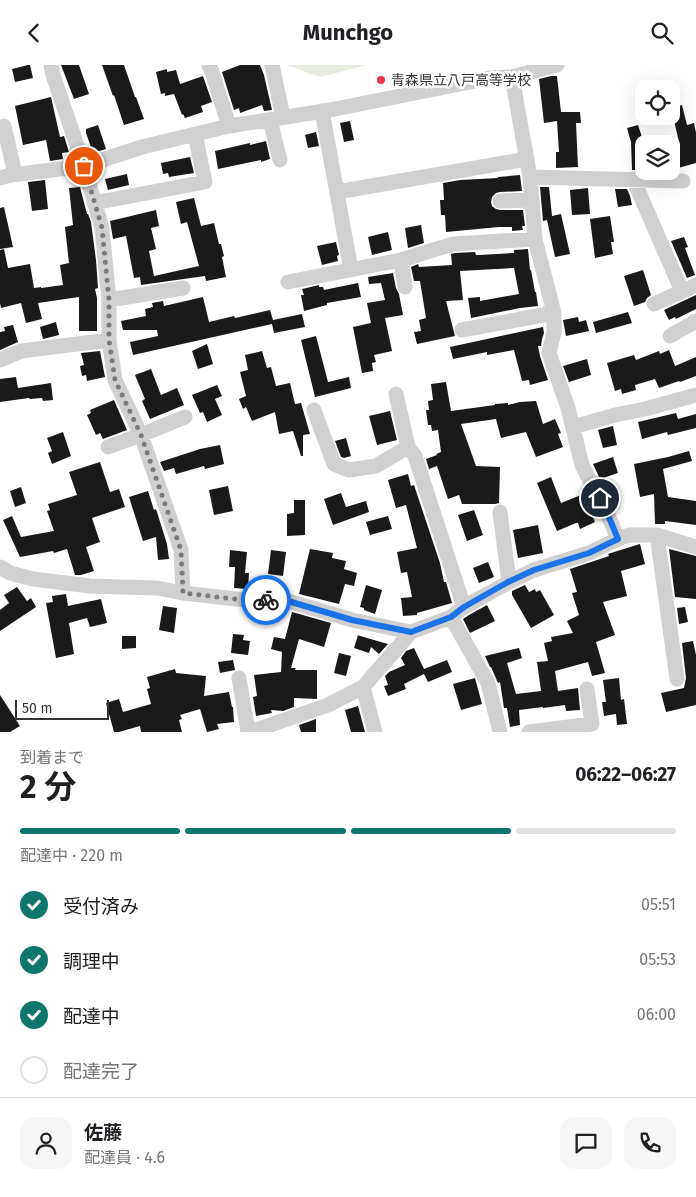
<!DOCTYPE html>
<html lang="ja">
<meta charset="utf-8">
<style>
:root{--surface:#fff;--page:#f6f6f6;--text:#202124;--muted:#757577;--line:#e0e0e0;--accent:#0f766e}
body{margin:0;font-family:"Fira Sans","Noto Sans JP",sans-serif;background:var(--page);color:var(--text);height:100vh;display:flex;flex-direction:column;font-size:19px;white-space:nowrap}
*{box-sizing:border-box;margin:0}
p{font-size:16px;color:var(--muted)}
.icon{flex:none;width:28px;height:28px;fill:none;stroke:currentColor;stroke-width:2;stroke-linecap:round;stroke-linejoin:round}
.map{position:relative;height:667px;overflow:hidden}
.panel{display:flex;flex-direction:column;background:var(--surface);flex:1}
.panel>*{flex:none}
.fabs{position:absolute;left:635px;top:15px;display:grid;gap:10px}
.fabs a{display:grid;place-items:center;width:45px;height:45px;border-radius:10px;background:var(--surface);box-shadow:0 5px 20px #0002;font-size:25px}
.scale{position:absolute;left:15px;bottom:12px;width:94px;box-sizing:border-box;padding-left:5px;border:2px solid #333;border-top:0;font-size:14px;line-height:18px;white-space:nowrap;color:#333;-webkit-text-stroke:4px #fff;paint-order:stroke}
.pin{position:absolute;display:grid;place-items:center;width:42px;height:42px;color:#fff;margin:-21px;border:2px solid #fff;border-radius:50%;box-shadow:0 1px 5px #0007}
.courier{position:absolute;display:grid;place-items:center;width:50px;height:50px;margin:-25px;border:4px solid #1a73e8;border-radius:50%;background:#fff;color:#222;box-shadow:0 1px 6px #0007}
.headline em{font-style:normal;font-weight:700}
.headline div{display:flex;flex-direction:column-reverse}
.headline{display:flex;align-items:center;justify-content:space-between;height:85px;padding:0 20px}
h1{font-size:32px;font-weight:700;line-height:38px}
.bar{display:grid;grid-template-columns:repeat(4,1fr);gap:8px 5px;align-content:center;height:60px;padding:0 20px}
.bar i{height:6px;border-radius:4px;background:var(--line)}
.bar .on{background:var(--accent)}
.bar p{grid-column:span 4}
.line{display:flex;align-items:center;gap:12px;padding:0 20px;border-top:1px solid var(--line)}
.line div{flex:1}
.round{display:grid;place-items:center;flex:none;width:52px;height:52px;border-radius:15px;background:var(--page)}
ol{padding:0 20px;list-style:none}
li{display:flex;align-items:center;gap:15px;height:55px}
li p{margin-inline-start:auto}
li .icon{padding:5px;border-radius:50%;background:var(--accent);color:#fff;stroke-width:4}
li:last-child{color:var(--muted)}
li i{width:28px;height:28px;border:2px solid var(--line);border-radius:50%}
header{display:flex;justify-content:space-between;align-items:center;height:65px;padding:0 20px;background:var(--surface);font-size:22px;font-weight:700}
.map>svg:first-child{display:block}
</style>
<header><svg class="icon" aria-label="back" viewBox="0 0 24 24"><path d="M15 5l-7 7 7 7"/></svg>Munchgo<svg class="icon" aria-label="search" viewBox="0 0 24 24"><circle cx="10" cy="10" r="6"/><path d="M15 15l6 6"/></svg></header>
<div class="map">
<svg width="696" height="667" viewBox="0 0 696 667">
<rect width="100%" height="100%" fill="#fff"/>
<!-- green -->
<path fill="#e6ecdf" d="M287,0H366L321,12L308,8Z"/>
<!-- building -->
<path fill="#1a1a1a" d="M28,0H30L33,13L15,17L12,4Z
M61,0H79L89,29L74,34Z
M102,0H124L135,32H136L144,54L124,60L114,30L113,31Z
M240,0H260L264,10L272,45L264,46L262,40L240,48L239,43L234,45L222,7Z
M167,4V7L176,5L180,19L203,11L212,37L201,41L203,47L185,53L183,49L182,50L174,29L165,31V28L161,29L156,7Z
M551,11H557L561,47H580L581,58H576L578,102L556,103V87H559L557,56L544,58L539,14Z
M51,32L60,72L64,71L69,87L62,88L63,94L50,96L46,75L23,80L15,41Z
M682,40L687,60L694,58L696,68V98L671,105V83L680,81L671,43Z
M350,56L354,75L344,77L340,58Z
M98,60L106,84L93,88L86,68V64Z
M638,60L643,75L644,105H632L631,77L627,63Z
M316,67L319,81L308,83L305,70Z
M266,76L270,94L261,97V95L218,104L215,86L250,78V80Z
M190,92L194,108L169,112L168,108L163,109L161,98Z
M127,109L129,120L108,125L105,114Z
M520,110L522,126L500,127L496,128L492,132L491,137L492,141L496,144L500,145H523L525,161H522L523,165L512,166V162H499L446,167L445,150H441L440,135H444L443,118L460,115L498,113V112Z
M45,115L48,144L32,146L28,117Z
M80,122L87,149H88L91,157L96,195L98,223L95,224L97,233V266H79V232L38,238L42,254L26,258L21,238L1,243L0,238V185L4,184L8,203L30,199L34,223L41,222V223L63,220L60,200L69,198L65,162L73,160L69,123Z
M540,122H549L552,151L561,149L570,189L555,192L547,155L543,156Z
M588,123L590,149L572,150L570,125Z
M615,124H627L630,131L632,140L618,142Z
M194,133L201,161L214,158L219,179H221L224,191L222,192L226,212L206,216L205,211L141,220L140,212L134,213L126,171L113,174L110,156L156,145L159,161L151,163L156,184L149,186L154,211L199,201L187,157L181,159L176,137Z
M4,142L13,182L0,184V143Z
M610,151L614,177H611L613,189L595,193L590,154Z
M421,160L424,178L408,183L405,163Z
M388,167L392,185L372,190L368,172Z
M684,172L688,182L685,183L695,210L687,213L671,176Z
M336,177L339,190L337,191L338,196L322,200L317,181Z
M528,184L530,205H531L535,227H536L538,241L520,243L471,253L468,233L480,232V236L519,229L514,203L460,206L463,235L446,236L455,271L417,279L414,267L421,266L419,255L426,253L420,216H414L411,202L418,199L419,202L452,200L451,189L455,188L475,187L476,190H480L514,188V185Z
M643,205L651,230L647,233L645,237L634,241L624,211Z
M393,208L396,223L399,229L403,250L385,253L392,286L374,290L376,297L372,298L373,306L362,308L353,262L371,258L367,238L385,235L381,218L369,219L368,212Z
M358,218L361,232L327,238V240L304,246L301,230H304L302,224L319,220V222H323L324,225Z
M696,230V244L676,254L675,252L669,255L664,245Z
M203,232L209,257L234,251L235,253L270,245L273,255L302,249L305,262L274,268L272,259L133,290L130,277L158,271L157,265H123L121,256L146,251L145,244L153,242L152,238L163,236L164,241Z
M628,247L632,258L596,268L593,257Z
M578,252L579,257L586,255L589,266L566,271L563,255Z
M56,257L59,270L43,274L40,262Z
M13,260L18,277L0,285V267L5,266L4,262Z
M543,262L544,268L542,274L541,281H538L540,291L548,315L530,320L529,315L522,316L514,285L487,290V287L453,294L450,282Z
M316,271L328,317L349,312L351,323L315,332L301,275Z
M207,279L213,299L198,304L192,286Z
M669,285L675,301L696,292V311L680,317L679,316L659,323L655,314L635,320L636,325L622,329L621,324L615,326L607,298L634,290L636,295L659,286L660,289Z
M100,286L105,312L87,316L86,310L82,311L80,301L84,300L81,288Z
M262,286L267,303L271,302L276,321L290,318L295,339L301,338L310,369L303,370V391H301L293,366L279,369L275,347L252,356L246,342L243,344L239,334L246,331L240,307L248,305L245,290Z
M587,294L591,310L569,317L563,301Z
M151,304L161,330L177,323L184,340L150,354L142,336L145,334L135,310Z
M16,312L18,323L51,318L53,335L43,336L42,333L30,334L29,333L0,337V314Z
M446,317L451,346L495,340V339L508,338V340L520,337L536,336L543,359L555,354L561,368L558,369L563,382L536,392L526,367L501,373L496,354L461,359L476,401L500,402L499,438L495,439H462L459,430L448,434L437,401L429,404L426,394L437,390L436,389L441,387L438,365L432,366L431,360H428L426,345H429L428,336L433,335L431,319Z
M217,320L222,331L215,334L222,350L207,357L203,347L200,348L192,330Z
M114,335L127,365L103,374L100,368L96,370L87,350L91,348L90,345Z
M390,346L397,375L377,380L369,351Z
M676,348L678,354L696,349V363L668,370L667,367L642,374L638,357Z
M613,361L617,380L603,383L598,365Z
M63,367L71,391L52,399L48,388L52,386L47,373Z
M346,373L351,391L344,393L341,392L335,376Z
M220,380L224,399L205,404L204,401L176,409L174,403L164,406L160,397L200,384Z
M689,386L692,396L663,404L668,432L696,436V460L665,456V459H655L654,429L640,432L634,399L668,392Z
M613,392L618,408L600,414L593,399Z
M100,397L110,427L119,424L125,442L92,453L100,477L86,482L94,506L81,510H75L67,484L54,488L53,486L20,492L3,455L12,451L21,472L54,466L47,446L50,445L48,439L77,430L69,407Z
M408,409L411,421L414,420L440,498L444,517H446L452,538L417,548V550L403,551L401,533L412,532L407,507L401,508L397,487L417,483L406,440L396,443L388,415Z
M551,412L561,438L581,430L584,437L586,436L595,457L580,464L578,458H576L557,466L537,418Z
M228,421L233,446L214,450L209,425Z
M21,422L26,438L15,442L10,426Z
M148,426L154,445L156,444L167,479L169,494L158,495L156,472L143,476L129,432Z
M341,428L346,442L366,436L369,447L333,460L324,434Z
M294,435H305V470L287,471V449L294,448Z
M474,445L483,470L467,476L458,450Z
M388,451L392,464L370,470L366,457Z
M538,460L543,488L518,493L513,465Z
M640,479L645,499L621,506L627,531L603,537L615,570L596,577L605,608L592,611L588,597L555,606L558,626L578,623L580,645L566,646L565,640L543,643V642L519,645L520,660L510,662L507,643H504L500,617L498,618L491,602H490L485,591L519,583L522,593L507,598L516,629L541,626L537,597L548,596L544,578L552,576L551,572L573,568L567,556L579,550L572,528L577,527L570,504L609,491L608,489L614,487Z
M310,484L333,488L332,493L346,496L344,504L357,508L354,521L345,519L339,539L299,529Z
M669,484L696,491V534L675,532Z
M230,485L247,487L245,508H249L248,524L234,523L235,502H229Z
M271,485L286,487L283,511L268,509Z
M488,497L494,512L479,518L473,503Z
M366,520L382,525L375,549L364,545V543L360,542Z
M525,520L529,527L535,524L536,527L540,525L554,550L531,563L512,530V526Z
M17,522L27,536L31,533L36,542L0,566V545L9,538L4,530Z
M66,529L68,541L101,534L107,558L90,562L87,553L69,558L74,589L56,593L46,538L53,537L52,531Z
M487,540L495,556L470,568L463,554L469,550Z
M163,541L177,543L174,568L159,565Z
M685,542L688,557L679,559L677,543Z
M292,547L331,558L324,582L299,574L291,603H296L295,605H317V634L294,633V642L283,646L271,645L272,648L256,651L253,632L257,631L254,610L281,607L282,587L271,584L274,572L285,574Z
M233,569L244,570L243,575L250,576L248,590L231,588Z
M357,570L374,575L388,579L379,589L371,582L369,588L354,583L358,570Z
M122,571H136V583L122,584Z
M693,576L696,590V640L666,647L661,628L684,623L686,613L682,578Z
M414,583L424,604L447,595L452,607L428,617L424,609L404,619L406,624L388,631L384,621L388,620L385,611L389,607L405,600L401,593L406,586Z
M339,588L351,591L346,611L334,608Z
M233,595L235,605L220,608L218,597Z
M175,604L176,608L206,611L204,631L229,627L232,642H233L234,657L217,659L219,664L207,667L200,644L180,650L182,654L179,655L182,667H141L140,661L119,667H114L106,638L119,634L123,647L151,639L147,624L150,623L147,612Z
M475,613L482,639L461,645L453,619Z
M619,613L621,635L624,634L627,659L617,660L616,649L604,651L602,637H606L603,615Z
M0,630L20,661L10,667H0Z
M358,641L365,667H351L345,645Z
M316,654V667H301L299,660Z"/>
<g fill="none" stroke-linecap="round" stroke-linejoin="round">
<!-- minor -->
<path stroke="#d0d0d0" stroke-width="15" d="M51,0L53,10L84,101L102,163L109,235V275L115,315L141,370L181,485L183,528
M209,0L212,7L229,61
M272,0L283,52
M512,12L530,112L535,174L554,248V267L549,288L568,343L582,400L608,450L618,474
M322,46L351,205
M270,55L280,95
M4,61L15,109
M530,112L683,116
M0,113L11,110L84,101L142,82L229,61L330,45L490,13L512,12L557,0
M633,114L682,226
M337,127L527,94
M500,136L532,135
M94,138L205,117L195,69
M288,217L401,195
M405,222L401,195L453,179L535,174
M109,235L183,223
M654,239L696,220
M462,265L554,248
M670,271L696,256
M0,295L21,286L109,275
M396,329L408,382
M314,345L334,399L349,405L376,401L408,382L415,391L464,542
M573,362L615,350L645,344L696,330
M108,382L141,370L185,352
M500,447L509,517
M657,470L677,614
M0,502L10,508L33,514L90,521L157,523L183,528L245,535L288,536L352,555L411,567
M451,552L488,618L500,667
M239,613L248,667
M363,622L375,667
M250,667L328,640L363,622L411,567L451,552L464,542L509,517L534,505L589,488L618,474L629,470H657L696,482
M529,667L592,659L587,624"/>
</g>
<g fill="none" stroke-linecap="round" stroke-linejoin="round">
<!-- done -->
<path stroke="#7a7a7a" stroke-width="5" stroke-dasharray="0 9" d="M84,101L102,163L109,235V275L115,315L141,370L181,485L183,528L244,535H266"/>
<!-- route -->
<path stroke="#1a73e8" stroke-width="6" d="M266,535L288,536L352,555L411,567L451,552L464,542L508,517L534,505L589,488L618,474L608,450L600,433"/>
</g>
<!-- markers -->
<circle fill="#e63946" stroke="#fff" stroke-width="2" cx="381" cy="15" r="5"/>
<g text-anchor="middle" dominant-baseline="central" stroke-width="5" stroke-linejoin="round" paint-order="stroke">
<!-- poi labels -->
<g font-size="14" fill="#333" stroke="#fff" text-anchor="start">
<text x="391" y="15">青森県立八戸高等学校</text>
</g>
</g>
</svg>
<div class="fabs">
<a><svg class="icon" aria-label="locate" viewBox="0 0 24 24"><circle cx="12" cy="12" r="6"/><path d="M12 2v4M12 18v4M2 12h4M18 12h4"/></svg></a>
<a><svg class="icon" aria-label="layers" viewBox="0 0 24 24"><path d="M12 4l9 5-9 5-9-5zM3 14l9 5 9-5"/></svg></a>
</div>
<div class="scale">50 m</div>
<div class="pin" style="left:84px;top:101px;background:#ea580c"><svg class="icon" aria-label="bag" viewBox="0 0 24 24"><path d="M5 8h14l-1 12H6zM9 8a3 3 0 0 1 6 0"/></svg></div>
<div class="pin" style="left:600px;top:433px;background:#1f2937"><svg class="icon" aria-label="home" viewBox="0 0 24 24"><path d="M3 11l9-7 9 7M6 9v11h12V9"/></svg></div>
<div class="courier" style="left:266px;top:535px"><svg class="icon" aria-label="bike" viewBox="0 0 24 24"><circle cx="6" cy="16" r="4"/><circle cx="18" cy="16" r="4"/><path d="M6 16l4-8h5l3 8M10 8l3 8H6M13 5h3"/></svg></div>
</div>
<section class="panel">
<div class="headline"><div><h1>2 分</h1><p>到着まで</p></div><em>06:22–06:27</em></div>
<div class="bar"><i class="on"></i><i class="on"></i><i class="on"></i><i></i><p>配達中 · 220 m</p></div>
<ol>
<li><svg class="icon" aria-label="check" viewBox="0 0 24 24"><path d="M5 12l5 5 9-10"/></svg>受付済み<p>05:51</p></li>
<li><svg class="icon" aria-label="check" viewBox="0 0 24 24"><path d="M5 12l5 5 9-10"/></svg>調理中<p>05:53</p></li>
<li><svg class="icon" aria-label="check" viewBox="0 0 24 24"><path d="M5 12l5 5 9-10"/></svg>配達中<p>06:00</p></li>
<li><i></i>配達完了</li>
</ol>
<div class="line" style="height:90px"><a class="round"><svg class="icon" aria-label="person" viewBox="0 0 24 24"><circle cx="12" cy="8" r="4"/><path d="M4 21q1-7 8-7t8 7"/></svg></a><div><b>佐藤</b><p>配達員 · 4.6</p></div><a class="round"><svg class="icon" aria-label="chat" viewBox="0 0 24 24"><path d="M4 5h16v11H9l-5 4z"/></svg></a><a class="round"><svg class="icon" aria-label="phone" viewBox="0 0 24 24"><path d="M5 4h4l2 5-3 2q2 4 5 5l2-3 5 2v4C11 20 4 13 5 4z"/></svg></a></div>
</section>
